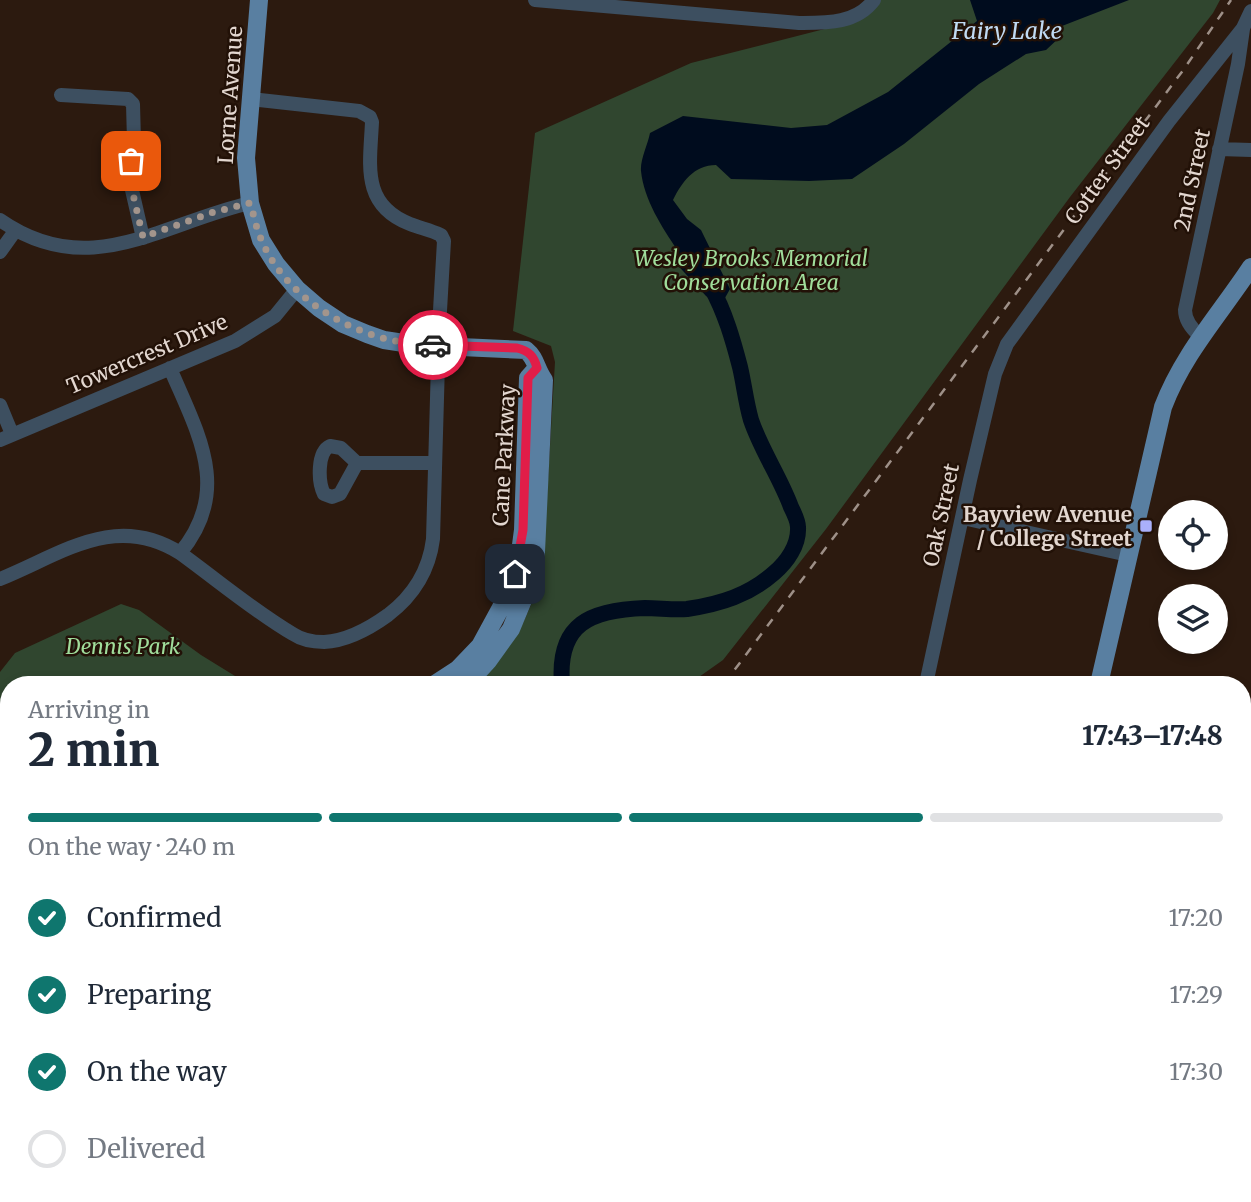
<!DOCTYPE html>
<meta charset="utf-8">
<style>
:root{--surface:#fff;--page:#f6f6f7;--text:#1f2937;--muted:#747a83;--line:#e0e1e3;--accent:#0f766e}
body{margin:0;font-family:Merriweather,serif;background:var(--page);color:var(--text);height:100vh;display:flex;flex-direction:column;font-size:26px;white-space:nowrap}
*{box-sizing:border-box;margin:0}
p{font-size:23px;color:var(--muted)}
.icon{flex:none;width:38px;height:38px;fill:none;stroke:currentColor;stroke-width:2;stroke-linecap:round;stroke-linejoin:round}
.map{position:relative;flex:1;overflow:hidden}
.details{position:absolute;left:0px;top:676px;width:1251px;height:527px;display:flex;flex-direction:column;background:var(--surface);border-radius:28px 28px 0 0;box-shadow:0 4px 10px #0003}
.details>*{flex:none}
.controls{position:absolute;left:1158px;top:500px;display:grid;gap:14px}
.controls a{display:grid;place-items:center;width:70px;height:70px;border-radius:50%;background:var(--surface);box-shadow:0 4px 10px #0003;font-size:35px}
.pin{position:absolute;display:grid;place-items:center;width:60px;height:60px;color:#fff;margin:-30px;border-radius:14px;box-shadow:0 4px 10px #0006}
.courier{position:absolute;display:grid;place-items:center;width:70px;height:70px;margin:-35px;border:5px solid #e11d48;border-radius:50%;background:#fff;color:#222;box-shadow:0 2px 9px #0007}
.headline em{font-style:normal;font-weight:800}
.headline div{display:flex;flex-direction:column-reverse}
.headline{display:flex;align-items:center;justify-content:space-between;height:119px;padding:0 28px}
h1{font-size:46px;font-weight:800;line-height:52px}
.bar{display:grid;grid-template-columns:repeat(4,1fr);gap:10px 7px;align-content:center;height:84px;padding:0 28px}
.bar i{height:9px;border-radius:5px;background:var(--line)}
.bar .selected{background:var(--accent)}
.bar p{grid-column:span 4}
ol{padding:0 28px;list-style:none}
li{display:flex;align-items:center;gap:21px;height:77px}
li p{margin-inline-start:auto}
li .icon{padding:7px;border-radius:50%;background:var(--accent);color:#fff;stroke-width:4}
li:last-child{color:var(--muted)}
li i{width:38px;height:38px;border:4px solid var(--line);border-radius:50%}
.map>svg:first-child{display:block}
</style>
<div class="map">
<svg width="1251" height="1202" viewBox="0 0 1251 1202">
<rect width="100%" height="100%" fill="#2c1a0f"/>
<!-- commercial -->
<path fill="#292232" d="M0,1035H9V1189L0,1188Z
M212,1194H330L324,1202H211Z"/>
<!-- green -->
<path fill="#30462f" d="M880,0H1220L1213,13L1070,197L826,529L723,660L689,684H477L493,666L523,623L542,580L555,362L551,346L513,331L535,133L691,63L844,24Z
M121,604L139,610L201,655L248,684H9V874L0,876V672L15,653Z
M1251,771V865L1243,843L1242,786Z
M1242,879H1251V983L1243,984Z
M65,1194H212L211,1202H144Z"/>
<!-- water -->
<path fill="#000c1e" d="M970,0H1129L1062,26L1061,36L1046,50L1026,54L979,84L904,144L852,179L809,181L731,179L716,165C694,165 682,182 673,200L687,219L701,230L730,289L721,305L706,296L672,259L678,251C662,227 644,200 641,171C640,160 648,144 650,133L683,116L791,128L827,125L888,92L977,21Z"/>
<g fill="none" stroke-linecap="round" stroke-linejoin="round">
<!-- river -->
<path stroke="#000c1e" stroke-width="16" d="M562,684C557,623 591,610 645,608C659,608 673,610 687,609C721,604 749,595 774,573C787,562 799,545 798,527C798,521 794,513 791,507C780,477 761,450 751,420C746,403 744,384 740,367C733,340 725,312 711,287
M147,1202L150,1194"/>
<!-- minor -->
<path stroke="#3d4f60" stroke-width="14" d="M535,0L799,23C826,23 856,24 874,0
M61,95L128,99L133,104L134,141L129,177L143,238
M1219,149L1251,150
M0,220C89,282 160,224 250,203
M0,252L15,231
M1200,336C1192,329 1185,321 1185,310L1238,64L1243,29
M170,368C197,432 233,490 180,553
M0,405L12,434
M0,440L235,341L275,316L297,289
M357,463L340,494L332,497L324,494C318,482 317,452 330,446L341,448L357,463H435
M963,518L1128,555
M0,579C62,554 115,512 180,553C216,579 255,612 293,634C302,640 314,642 324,642C346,641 370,628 388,615C413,596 429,571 433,539L439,328L444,241L441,235C430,230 420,228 410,224C361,205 370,165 372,122L370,117L359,111L251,99
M926,684L970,480L995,374L1007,344L1169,121L1243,28L1251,11
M1242,1070L1251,1071
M1242,1177L1251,1178
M673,1202L674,1194
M1063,1202L1065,1194"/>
<!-- major -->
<path stroke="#597fa1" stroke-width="18" d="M259,0L246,158L250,203L261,240L276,264L297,289L319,308L343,324L367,334L384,340L417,345L526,350C536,358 536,369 544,380L536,552L526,593L511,629L488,661L467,684
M435,684L458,669L480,646L511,589L519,560L523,530L528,378L536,369
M1099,684L1163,407C1183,354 1220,314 1251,267
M0,885L9,883
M0,900L9,898
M988,1202L990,1194"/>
<!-- rail -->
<path stroke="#9e9088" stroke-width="2.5" stroke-dasharray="9 9" stroke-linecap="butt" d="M724,684L1184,69L1231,0
M344,1202L351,1194"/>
</g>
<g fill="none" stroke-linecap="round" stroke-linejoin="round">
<!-- done -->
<path stroke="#a3958c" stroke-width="7" stroke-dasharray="0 12.6" d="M131,161L129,177L143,237L214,212L250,203C254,215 256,228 261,239C288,304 365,345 433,345"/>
<!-- route -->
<path stroke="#e11d48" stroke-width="9" d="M433,345L517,348C529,351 534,356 537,368L528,378L523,530L515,574"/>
</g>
<!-- markers -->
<rect fill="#aab0fb" stroke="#221107" stroke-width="2.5" x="1139" y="519" width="14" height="14" rx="3.5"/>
<g text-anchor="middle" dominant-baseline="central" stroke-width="5" stroke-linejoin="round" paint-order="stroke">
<!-- street labels -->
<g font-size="21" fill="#e3d7d0" stroke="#221107">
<text transform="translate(230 95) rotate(-86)">Lorne Avenue</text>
<text transform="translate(1107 170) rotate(-54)">Cotter Street</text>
<text transform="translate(1192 180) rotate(-78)">2nd Street</text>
<text transform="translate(147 354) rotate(-23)">Towercrest Drive</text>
<text transform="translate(504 455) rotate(-87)">Cane Parkway</text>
<text transform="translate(941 515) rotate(-78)">Oak Street</text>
</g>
<!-- park labels -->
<g font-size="21" font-style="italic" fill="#a0dd9b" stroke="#221107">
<text x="751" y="258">Wesley Brooks Memorial<tspan x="751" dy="24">Conservation Area</tspan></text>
<text x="123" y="646">Dennis Park</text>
</g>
<!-- poi labels -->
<g font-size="21" font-weight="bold" fill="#e3d7d0" stroke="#221107" text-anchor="end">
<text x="1132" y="514">Bayview Avenue<tspan x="1132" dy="24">/ College Street</tspan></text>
</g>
<!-- water labels -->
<g font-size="23" font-style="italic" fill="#c0daf3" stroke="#221107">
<text x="1007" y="30">Fairy Lake</text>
</g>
</g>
</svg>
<div class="controls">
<a><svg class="icon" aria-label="locate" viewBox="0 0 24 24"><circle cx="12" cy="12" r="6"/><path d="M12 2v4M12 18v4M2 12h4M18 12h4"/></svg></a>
<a><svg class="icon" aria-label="layers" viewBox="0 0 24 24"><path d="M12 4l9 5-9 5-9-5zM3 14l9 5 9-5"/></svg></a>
</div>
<div class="pin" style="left:131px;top:161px;background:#ea580c"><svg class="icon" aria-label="bag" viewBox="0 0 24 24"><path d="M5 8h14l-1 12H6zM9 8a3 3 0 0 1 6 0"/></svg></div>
<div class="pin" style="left:515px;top:574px;background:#1f2937"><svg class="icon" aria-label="home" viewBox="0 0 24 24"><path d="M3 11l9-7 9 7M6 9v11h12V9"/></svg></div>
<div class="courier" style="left:433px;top:345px"><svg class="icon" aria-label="car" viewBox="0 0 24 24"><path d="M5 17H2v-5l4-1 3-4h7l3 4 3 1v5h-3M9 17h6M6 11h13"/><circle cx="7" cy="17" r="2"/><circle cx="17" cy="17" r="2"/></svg></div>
<section class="details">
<div class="headline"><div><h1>2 min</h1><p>Arriving in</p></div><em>17:43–17:48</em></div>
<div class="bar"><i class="selected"></i><i class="selected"></i><i class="selected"></i><i></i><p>On the way · 240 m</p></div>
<ol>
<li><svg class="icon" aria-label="check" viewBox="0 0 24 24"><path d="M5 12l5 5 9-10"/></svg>Confirmed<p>17:20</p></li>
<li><svg class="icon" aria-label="check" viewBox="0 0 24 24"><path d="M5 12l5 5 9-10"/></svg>Preparing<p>17:29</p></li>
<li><svg class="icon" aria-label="check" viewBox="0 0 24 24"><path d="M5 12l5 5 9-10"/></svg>On the way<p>17:30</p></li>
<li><i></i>Delivered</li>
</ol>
</section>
</div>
